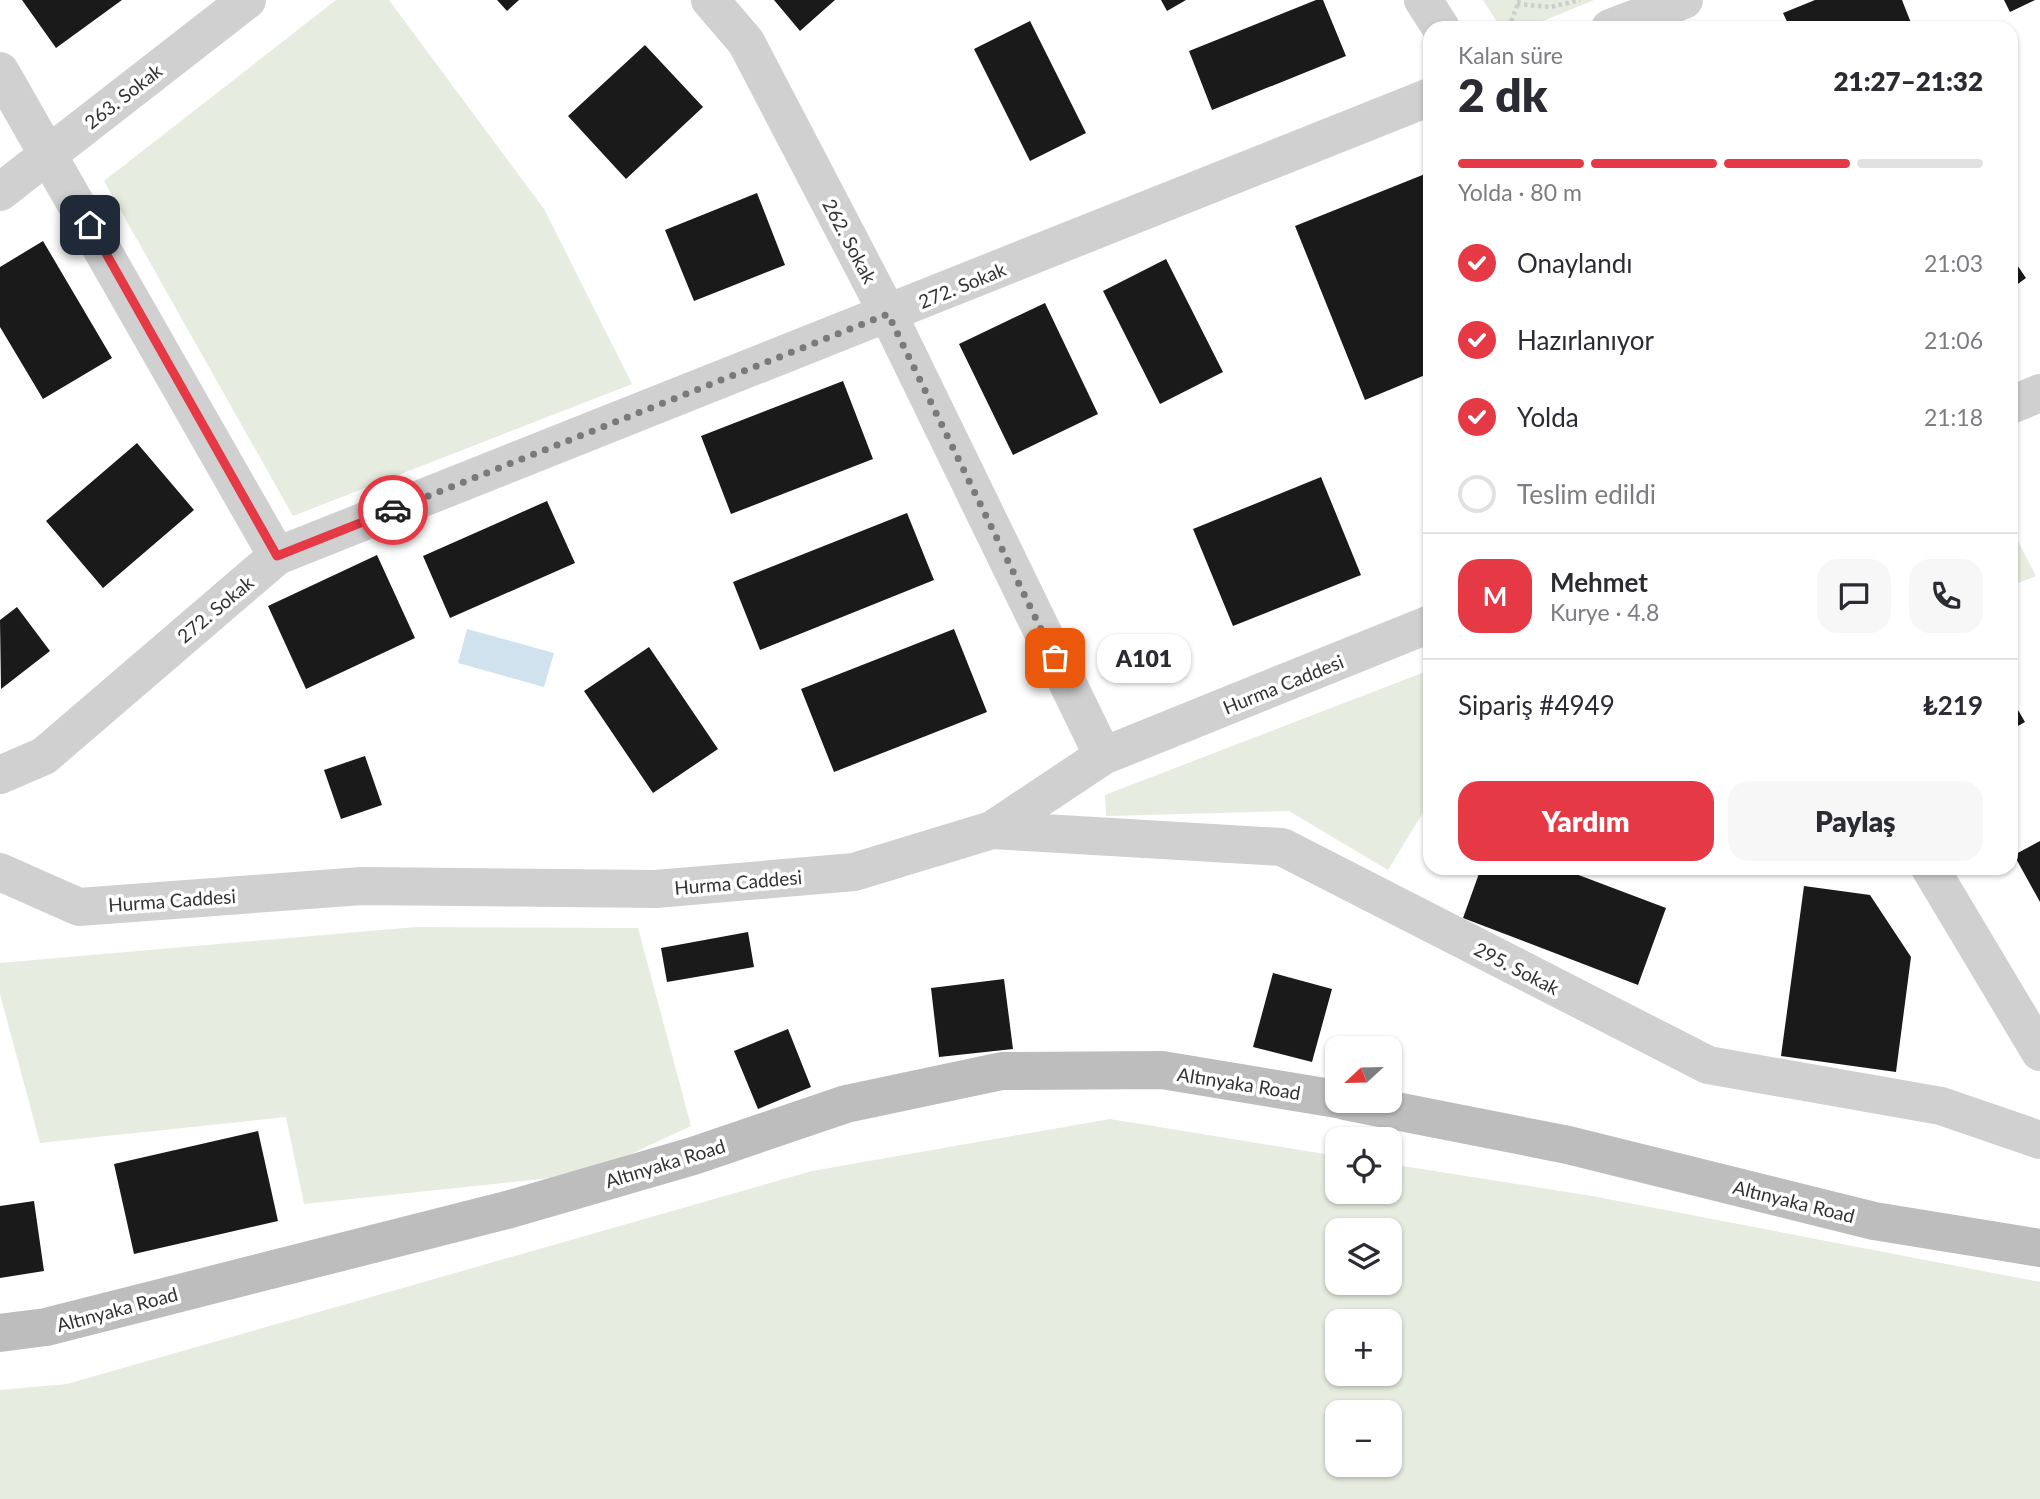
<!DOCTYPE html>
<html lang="tr">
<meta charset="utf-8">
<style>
:root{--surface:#fff;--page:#f7f7f7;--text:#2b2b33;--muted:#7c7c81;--line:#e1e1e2;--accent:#e63946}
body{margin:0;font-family:Lato,sans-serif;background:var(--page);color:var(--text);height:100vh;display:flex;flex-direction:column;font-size:26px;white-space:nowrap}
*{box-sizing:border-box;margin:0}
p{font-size:23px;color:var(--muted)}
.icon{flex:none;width:38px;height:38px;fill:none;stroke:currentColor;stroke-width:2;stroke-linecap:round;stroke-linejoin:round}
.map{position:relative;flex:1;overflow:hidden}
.details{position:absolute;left:1423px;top:21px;width:595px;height:854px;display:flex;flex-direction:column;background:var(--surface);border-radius:21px;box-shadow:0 2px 5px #0004}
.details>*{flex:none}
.needle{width:46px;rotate:248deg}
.buttons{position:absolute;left:1325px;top:1036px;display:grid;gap:14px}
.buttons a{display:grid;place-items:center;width:77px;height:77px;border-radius:14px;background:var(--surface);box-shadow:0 2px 5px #0004;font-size:35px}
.pin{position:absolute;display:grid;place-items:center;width:60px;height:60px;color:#fff;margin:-30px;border-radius:14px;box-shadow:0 4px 10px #0006}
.courier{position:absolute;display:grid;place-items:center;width:70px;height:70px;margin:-35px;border:5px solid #e63946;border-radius:50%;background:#fff;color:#222;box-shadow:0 2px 9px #0007}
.bubble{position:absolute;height:49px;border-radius:21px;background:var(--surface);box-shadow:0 2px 5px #0004;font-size:23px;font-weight:800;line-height:49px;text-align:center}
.headline em{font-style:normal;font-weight:800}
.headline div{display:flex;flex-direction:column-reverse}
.headline{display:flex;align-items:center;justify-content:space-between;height:119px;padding:0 35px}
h1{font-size:46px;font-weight:800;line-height:52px}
.bar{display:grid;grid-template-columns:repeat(4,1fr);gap:10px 7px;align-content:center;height:84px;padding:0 35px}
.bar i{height:9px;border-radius:5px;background:var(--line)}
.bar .active{background:var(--accent)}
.bar p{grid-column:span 4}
.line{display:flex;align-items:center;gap:18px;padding:0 35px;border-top:2px solid var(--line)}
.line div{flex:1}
.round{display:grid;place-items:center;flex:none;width:74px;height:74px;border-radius:21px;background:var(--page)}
ol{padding:0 35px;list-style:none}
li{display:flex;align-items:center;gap:21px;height:77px}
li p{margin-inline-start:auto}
li .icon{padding:7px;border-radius:50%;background:var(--accent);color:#fff;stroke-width:4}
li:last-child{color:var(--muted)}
li i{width:38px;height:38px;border:4px solid var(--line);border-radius:50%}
.button{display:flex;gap:14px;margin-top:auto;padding:14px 35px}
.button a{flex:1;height:80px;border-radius:21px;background:var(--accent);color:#fff;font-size:28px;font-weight:800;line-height:80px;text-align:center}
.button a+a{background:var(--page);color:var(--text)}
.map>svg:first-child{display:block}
</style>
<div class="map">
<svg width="2040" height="1499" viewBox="0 0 2040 1499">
<rect width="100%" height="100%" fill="#fff"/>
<!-- green -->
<path fill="#e6ecdf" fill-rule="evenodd" d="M336,0H389L544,209L632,384L293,516L104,181Z
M1483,0H1594L1526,28H1501Z
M2011,528L2036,576L2011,586Z
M1430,670V801L1388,870L1289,811L1106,816L1105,795Z
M416,927L638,928L691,1126L588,1174L304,1204L286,1117L40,1143L0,994V963Z
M1110,1119L1337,1156V1192H1390V1164L1592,1196L2040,1282V1499H0V1390L67,1384L812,1171ZM1390,1230V1283H1337V1230ZM1390,1321V1374H1337V1321ZM1390,1412V1465H1337V1412Z"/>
<!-- water -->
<path fill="#cfe2ee" d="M467,629L554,653L544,687L458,663Z"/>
<!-- building -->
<path fill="#1a1a1a" d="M22,0H122L56,48Z
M497,0H519L507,11Z
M774,0H835L800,31Z
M1161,0H1186L1167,11Z
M1316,0H1323L1346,56L1212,110L1189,51Z
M1815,0H1902L1913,28H1790L1783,13Z
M2004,0H2035L2010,12Z
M1030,21L1086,133L1030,161L974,49Z
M645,45L703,107L626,179L568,116Z
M1430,172V373L1365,400L1295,226Z
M757,193L785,265L694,301L665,230Z
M43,241L112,358L43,399L0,327V267Z
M2011,256L2026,278L2011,289Z
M1166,259L1223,372L1160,404L1103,291Z
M1045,303L1098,414L1013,455L959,344Z
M843,381L873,459L731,514L701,436Z
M137,443L194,510L103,588L46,521Z
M1321,477L1361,575L1233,626L1193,529Z
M547,501L575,563L450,618L423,556Z
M907,513L934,580L760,650L733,582Z
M377,555L415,638L306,689L268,606Z
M17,607L50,651L1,689L0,620Z
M954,629L987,712L834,772L801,689Z
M649,647L718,749L653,793L584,691Z
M2011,698L2025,722L2011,730Z
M365,756L382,805L341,819L324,770Z
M2040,841V902L2014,855Z
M1481,868H1560L1666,908L1638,985L1463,918Z
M1804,886L1870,895L1911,957L1896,1072L1781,1056Z
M748,932L754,967L667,982L661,948Z
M1273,973L1332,989L1312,1062L1253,1047Z
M1004,979L1013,1049L939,1057L931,988Z
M788,1029L811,1087L758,1109L734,1051Z
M258,1131L278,1221L134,1254L114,1164Z
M34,1201L44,1271L0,1278V1206Z"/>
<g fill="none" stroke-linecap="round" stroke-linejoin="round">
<!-- path -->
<path stroke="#cdcdcd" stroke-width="4.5" stroke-dasharray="3.5 3.5" stroke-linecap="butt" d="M1517,4L1551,7L1580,0
M1509,28L1519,0"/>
<!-- minor -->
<path stroke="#d0d0d0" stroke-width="38" d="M710,0L746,42L888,314L1103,756
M1423,0L1441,28
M1610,28L1684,0
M0,71L277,556
M0,192L247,0
M2011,405L2040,393
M0,775L44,756L277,556L1430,97
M992,830L1282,847L1708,1065L1941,1106L2040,1140
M1930,868L2040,1052
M0,872L79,907L362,886L656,889L854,872L992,830L1103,756L1430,624"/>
<!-- secondary -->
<path stroke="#bdbdbd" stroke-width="38" d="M1345,1101L1568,1145L1874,1221L2040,1248
M0,1333L46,1327L507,1210L693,1156L846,1104L1002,1071L1162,1070L1337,1099"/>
</g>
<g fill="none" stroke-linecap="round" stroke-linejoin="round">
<!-- done -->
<path stroke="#7a7a7a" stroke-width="7" stroke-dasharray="0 12.6" d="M393,510L888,314L1055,658"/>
<!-- route -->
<path stroke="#e63946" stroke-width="9" d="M90,225L277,556L393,510"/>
</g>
<g text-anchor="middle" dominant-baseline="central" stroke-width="7" stroke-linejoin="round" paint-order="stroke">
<!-- street labels -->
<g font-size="19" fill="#333" stroke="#fff">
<text transform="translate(123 96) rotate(-38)">263. Sokak</text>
<text transform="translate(850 241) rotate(62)">262. Sokak</text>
<text transform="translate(962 285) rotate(-22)">272. Sokak</text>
<text transform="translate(215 609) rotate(-40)">272. Sokak</text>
<text transform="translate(1283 684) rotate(-22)">Hurma Caddesi</text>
<text transform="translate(738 882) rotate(-5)">Hurma Caddesi</text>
<text transform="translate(172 900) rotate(-4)">Hurma Caddesi</text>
<text transform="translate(1517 968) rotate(27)">295. Sokak</text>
<text transform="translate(1239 1083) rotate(9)">Altınyaka Road</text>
<text transform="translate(665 1163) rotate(-17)">Altınyaka Road</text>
<text transform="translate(1794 1201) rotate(14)">Altınyaka Road</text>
<text transform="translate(117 1309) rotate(-15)">Altınyaka Road</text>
</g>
</g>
</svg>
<div class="buttons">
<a><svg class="needle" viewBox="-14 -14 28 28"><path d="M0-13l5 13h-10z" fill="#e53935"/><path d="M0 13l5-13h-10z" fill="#7c7c81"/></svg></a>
<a><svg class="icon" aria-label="locate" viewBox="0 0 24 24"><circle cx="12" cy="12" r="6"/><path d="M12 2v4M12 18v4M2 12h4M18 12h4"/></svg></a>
<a><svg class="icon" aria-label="layers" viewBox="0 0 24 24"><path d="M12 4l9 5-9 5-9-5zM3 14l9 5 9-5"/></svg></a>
<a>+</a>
<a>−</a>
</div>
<div class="pin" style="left:1055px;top:658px;background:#ea580c"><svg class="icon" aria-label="bag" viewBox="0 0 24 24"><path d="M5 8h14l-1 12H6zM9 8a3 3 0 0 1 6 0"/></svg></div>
<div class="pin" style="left:90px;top:225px;background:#1f2937"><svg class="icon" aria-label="home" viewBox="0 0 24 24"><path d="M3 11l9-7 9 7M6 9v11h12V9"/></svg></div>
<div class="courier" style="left:393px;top:510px"><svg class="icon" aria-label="car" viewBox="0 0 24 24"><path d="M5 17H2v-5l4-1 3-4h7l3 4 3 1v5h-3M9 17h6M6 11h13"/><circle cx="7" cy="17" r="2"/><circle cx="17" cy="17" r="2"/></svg></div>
<div class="bubble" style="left:1097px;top:634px;width:94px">A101</div>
<section class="details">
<div class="headline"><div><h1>2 dk</h1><p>Kalan süre</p></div><em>21:27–21:32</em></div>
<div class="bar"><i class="active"></i><i class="active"></i><i class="active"></i><i></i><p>Yolda · 80 m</p></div>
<ol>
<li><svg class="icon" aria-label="check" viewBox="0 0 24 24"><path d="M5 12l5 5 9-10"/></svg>Onaylandı<p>21:03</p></li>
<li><svg class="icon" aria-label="check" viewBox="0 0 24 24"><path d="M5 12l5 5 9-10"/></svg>Hazırlanıyor<p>21:06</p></li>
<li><svg class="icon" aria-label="check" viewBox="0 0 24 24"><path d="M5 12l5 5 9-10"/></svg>Yolda<p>21:18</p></li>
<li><i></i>Teslim edildi</li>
</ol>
<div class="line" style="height:126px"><b class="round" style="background:var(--accent);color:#fff">M</b><div><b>Mehmet</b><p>Kurye · 4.8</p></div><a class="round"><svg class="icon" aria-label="chat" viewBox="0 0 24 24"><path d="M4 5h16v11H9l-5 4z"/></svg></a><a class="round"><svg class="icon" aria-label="phone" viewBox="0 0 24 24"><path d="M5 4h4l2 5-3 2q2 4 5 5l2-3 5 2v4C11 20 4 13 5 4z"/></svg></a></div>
<div class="line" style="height:91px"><div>Sipariş #4949</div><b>₺219</b></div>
<div class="button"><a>Yardım</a><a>Paylaş</a></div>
</section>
</div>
